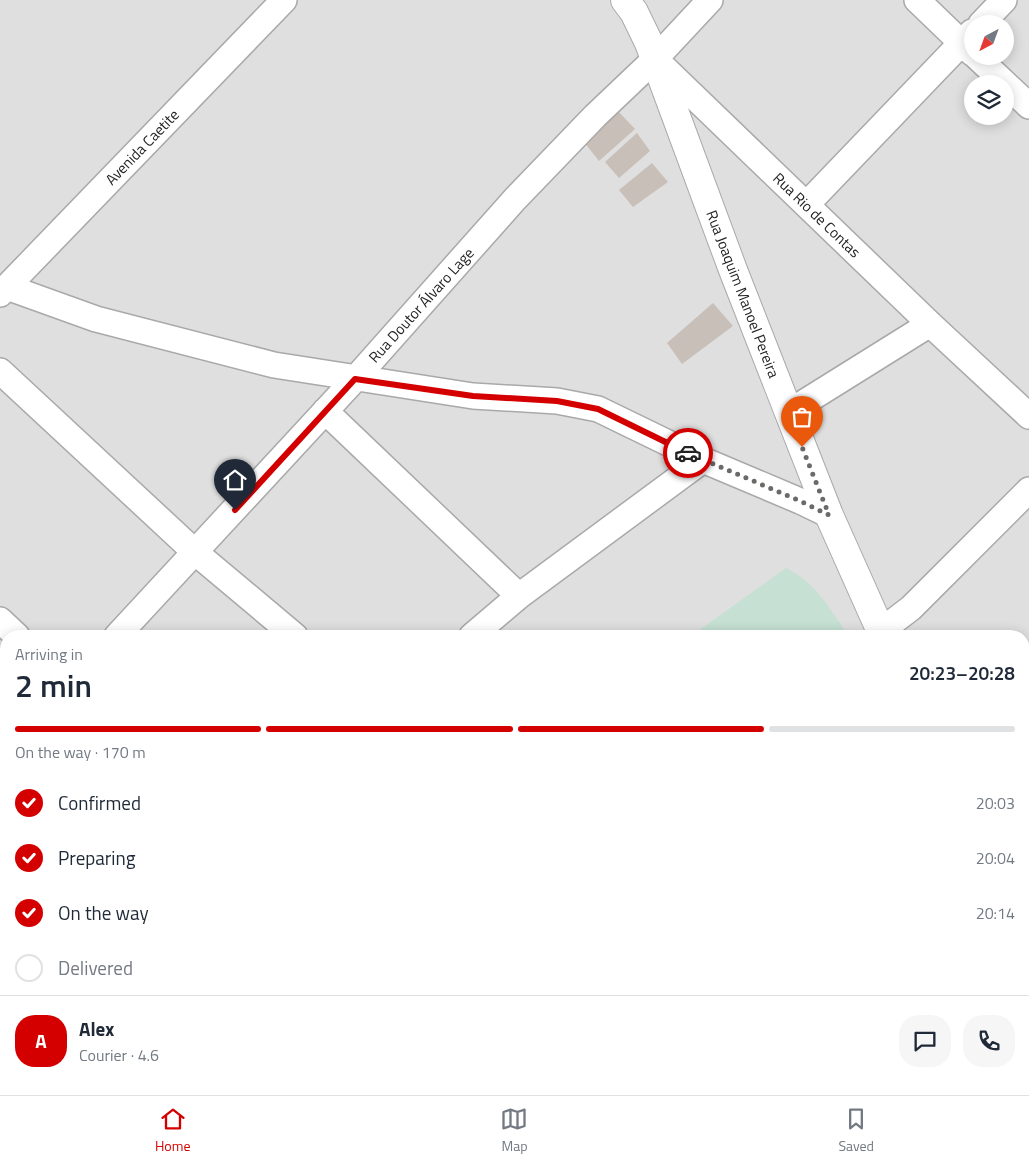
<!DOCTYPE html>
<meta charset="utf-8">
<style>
:root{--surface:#fff;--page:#f6f6f7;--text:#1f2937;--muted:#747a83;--line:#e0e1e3;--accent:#d40000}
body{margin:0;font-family:"Titillium Web",sans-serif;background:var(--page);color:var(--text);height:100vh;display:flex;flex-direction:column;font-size:19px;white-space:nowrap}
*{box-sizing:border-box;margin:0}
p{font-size:16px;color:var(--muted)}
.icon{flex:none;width:28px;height:28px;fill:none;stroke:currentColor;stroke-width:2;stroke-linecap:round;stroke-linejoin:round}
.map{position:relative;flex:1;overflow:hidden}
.panel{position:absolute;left:0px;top:630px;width:1030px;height:465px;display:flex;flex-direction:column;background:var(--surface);border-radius:20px 20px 0 0;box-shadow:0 2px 12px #0003}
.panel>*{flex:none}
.needle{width:32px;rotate:221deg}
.fabs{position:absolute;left:964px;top:15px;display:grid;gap:10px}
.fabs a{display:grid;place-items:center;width:50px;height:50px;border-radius:50%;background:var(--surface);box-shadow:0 2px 12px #0003;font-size:25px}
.pin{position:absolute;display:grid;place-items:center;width:42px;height:42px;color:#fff;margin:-51px -21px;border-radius:50% 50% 50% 0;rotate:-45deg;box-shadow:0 0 5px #0007}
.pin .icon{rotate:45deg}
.courier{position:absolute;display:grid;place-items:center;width:50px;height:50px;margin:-25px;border:4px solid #d40000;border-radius:50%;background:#fff;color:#222;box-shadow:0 1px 6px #0007}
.summary em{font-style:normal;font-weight:600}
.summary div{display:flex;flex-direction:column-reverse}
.summary{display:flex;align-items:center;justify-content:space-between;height:85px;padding:0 15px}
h1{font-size:32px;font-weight:600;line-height:38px}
.bar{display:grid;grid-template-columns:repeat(4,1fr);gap:8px 5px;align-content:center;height:60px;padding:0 15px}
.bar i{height:6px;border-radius:4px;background:var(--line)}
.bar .selected{background:var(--accent)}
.bar p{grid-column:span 4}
.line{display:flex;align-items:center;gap:12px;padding:0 15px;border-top:1px solid var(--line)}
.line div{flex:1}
.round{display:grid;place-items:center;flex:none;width:52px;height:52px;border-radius:20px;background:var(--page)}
ol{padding:0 15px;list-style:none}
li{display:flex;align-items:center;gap:15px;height:55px}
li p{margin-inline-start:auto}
li .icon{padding:5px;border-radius:50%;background:var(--accent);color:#fff;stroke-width:4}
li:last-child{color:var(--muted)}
li i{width:28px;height:28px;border:2px solid var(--line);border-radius:50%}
.menu{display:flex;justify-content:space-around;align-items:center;height:70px;border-top:1px solid var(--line);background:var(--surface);font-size:14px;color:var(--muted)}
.menu a{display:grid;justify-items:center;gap:2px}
.menu .selected{color:var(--accent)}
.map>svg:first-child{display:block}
</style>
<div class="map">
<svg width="1029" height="1095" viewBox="0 0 1029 1095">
<rect width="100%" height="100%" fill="#f2efe9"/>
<!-- residential -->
<path fill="#e0dfdf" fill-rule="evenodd" d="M0,0H1029V1095H0ZM972,24H1005V56H972ZM972,84H1005V116H972ZM6,636H1024V1089H6Z"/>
<!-- wetland -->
<path fill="#c6e0d4" d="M786,568C815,581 831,611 849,636H691Z
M6,995V1089H321L314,1095H0V1000Z"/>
<!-- building -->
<path fill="#c7bfb8" d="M617,110L635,129L599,161L584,142Z
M637,133L650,151L619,178L605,162Z
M652,163L668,182L633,207L619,190Z
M713,303L733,326L682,364L667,343Z"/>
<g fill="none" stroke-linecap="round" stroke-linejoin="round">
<defs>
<path id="minor" d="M917,0L972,53
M981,24L1004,0
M976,56L1029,106
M655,59L930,324L1029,416
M807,204L972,32
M7,287L96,319L274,365L473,396L557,401L598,409L703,460L800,501L829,515
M0,294L284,0
M0,371L196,553L295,636
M325,411L519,596
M789,412L930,324
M0,620L17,636
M881,631L911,608L1029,490
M117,636L355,379L515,199L595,116L655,59L710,0
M472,636L519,596L703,460
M0,763L6,756
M1024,844L1029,841
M0,878L6,884
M465,1089L473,1095
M616,1095L621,1089"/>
<path id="tertiary" d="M625,0L634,12L649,43L733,270L829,515L883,636
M1024,880L1029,889"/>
</defs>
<!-- minor casing -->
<use href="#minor" stroke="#a9a9a9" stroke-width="28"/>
<!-- tertiary casing -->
<use href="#tertiary" stroke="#a9a9a9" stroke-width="30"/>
<!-- minor -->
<use href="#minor" stroke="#fff" stroke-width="25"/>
<!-- tertiary -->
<use href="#tertiary" stroke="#fff" stroke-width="28"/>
</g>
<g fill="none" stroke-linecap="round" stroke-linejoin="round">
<!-- done -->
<path stroke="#6b6a68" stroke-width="5" stroke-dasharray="0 9" d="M688,453L800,501L829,515L802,447"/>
<!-- route -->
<path stroke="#d40000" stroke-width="6" d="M235,510L355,379L473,396L557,401L598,409L688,453"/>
</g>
<g text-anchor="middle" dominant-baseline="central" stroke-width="4" stroke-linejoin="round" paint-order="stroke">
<!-- street labels -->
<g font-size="15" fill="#222" stroke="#fff">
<text transform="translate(142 147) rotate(-46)">Avenida Caetite</text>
<text transform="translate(817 215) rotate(44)">Rua Rio de Contas</text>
<text transform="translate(743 294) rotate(69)">Rua Joaquim Manoel Pereira</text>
<text transform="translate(421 305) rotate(-48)">Rua Doutor Álvaro Lage</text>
</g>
</g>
</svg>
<div class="fabs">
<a><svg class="needle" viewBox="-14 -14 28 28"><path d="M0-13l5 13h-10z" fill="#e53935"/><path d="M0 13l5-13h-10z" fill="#747a83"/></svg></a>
<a><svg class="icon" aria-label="layers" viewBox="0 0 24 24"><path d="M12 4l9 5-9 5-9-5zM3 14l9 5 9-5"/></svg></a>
</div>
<div class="pin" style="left:802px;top:447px;background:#ea580c"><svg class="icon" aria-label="bag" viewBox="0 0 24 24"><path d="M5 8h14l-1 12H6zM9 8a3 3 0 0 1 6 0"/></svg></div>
<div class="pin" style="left:235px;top:510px;background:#1f2937"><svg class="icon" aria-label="home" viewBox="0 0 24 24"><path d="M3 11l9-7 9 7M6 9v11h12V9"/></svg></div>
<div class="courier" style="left:688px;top:453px"><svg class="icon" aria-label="car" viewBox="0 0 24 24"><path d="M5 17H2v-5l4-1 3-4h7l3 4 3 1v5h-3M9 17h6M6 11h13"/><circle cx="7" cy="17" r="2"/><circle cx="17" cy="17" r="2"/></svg></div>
<section class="panel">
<div class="summary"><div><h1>2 min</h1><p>Arriving in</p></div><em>20:23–20:28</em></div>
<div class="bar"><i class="selected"></i><i class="selected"></i><i class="selected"></i><i></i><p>On the way · 170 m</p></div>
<ol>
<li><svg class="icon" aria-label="check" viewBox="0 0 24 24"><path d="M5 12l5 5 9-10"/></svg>Confirmed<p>20:03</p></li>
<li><svg class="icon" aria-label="check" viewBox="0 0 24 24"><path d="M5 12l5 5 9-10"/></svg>Preparing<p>20:04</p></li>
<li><svg class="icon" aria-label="check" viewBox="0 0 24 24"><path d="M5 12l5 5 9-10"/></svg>On the way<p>20:14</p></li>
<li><i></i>Delivered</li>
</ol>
<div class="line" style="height:90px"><b class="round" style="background:var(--accent);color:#fff">A</b><div><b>Alex</b><p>Courier · 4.6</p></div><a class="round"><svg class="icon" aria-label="chat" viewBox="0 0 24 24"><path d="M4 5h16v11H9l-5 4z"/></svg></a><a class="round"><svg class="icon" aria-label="phone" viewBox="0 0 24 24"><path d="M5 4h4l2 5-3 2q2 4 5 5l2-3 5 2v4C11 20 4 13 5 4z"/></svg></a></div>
</section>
</div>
<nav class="menu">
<a class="selected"><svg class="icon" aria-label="home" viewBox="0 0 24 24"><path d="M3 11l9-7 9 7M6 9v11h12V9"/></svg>Home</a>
<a><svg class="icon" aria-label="map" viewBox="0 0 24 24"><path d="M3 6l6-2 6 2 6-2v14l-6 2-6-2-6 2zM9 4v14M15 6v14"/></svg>Map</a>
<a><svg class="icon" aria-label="saved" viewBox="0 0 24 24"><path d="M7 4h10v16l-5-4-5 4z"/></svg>Saved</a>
</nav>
